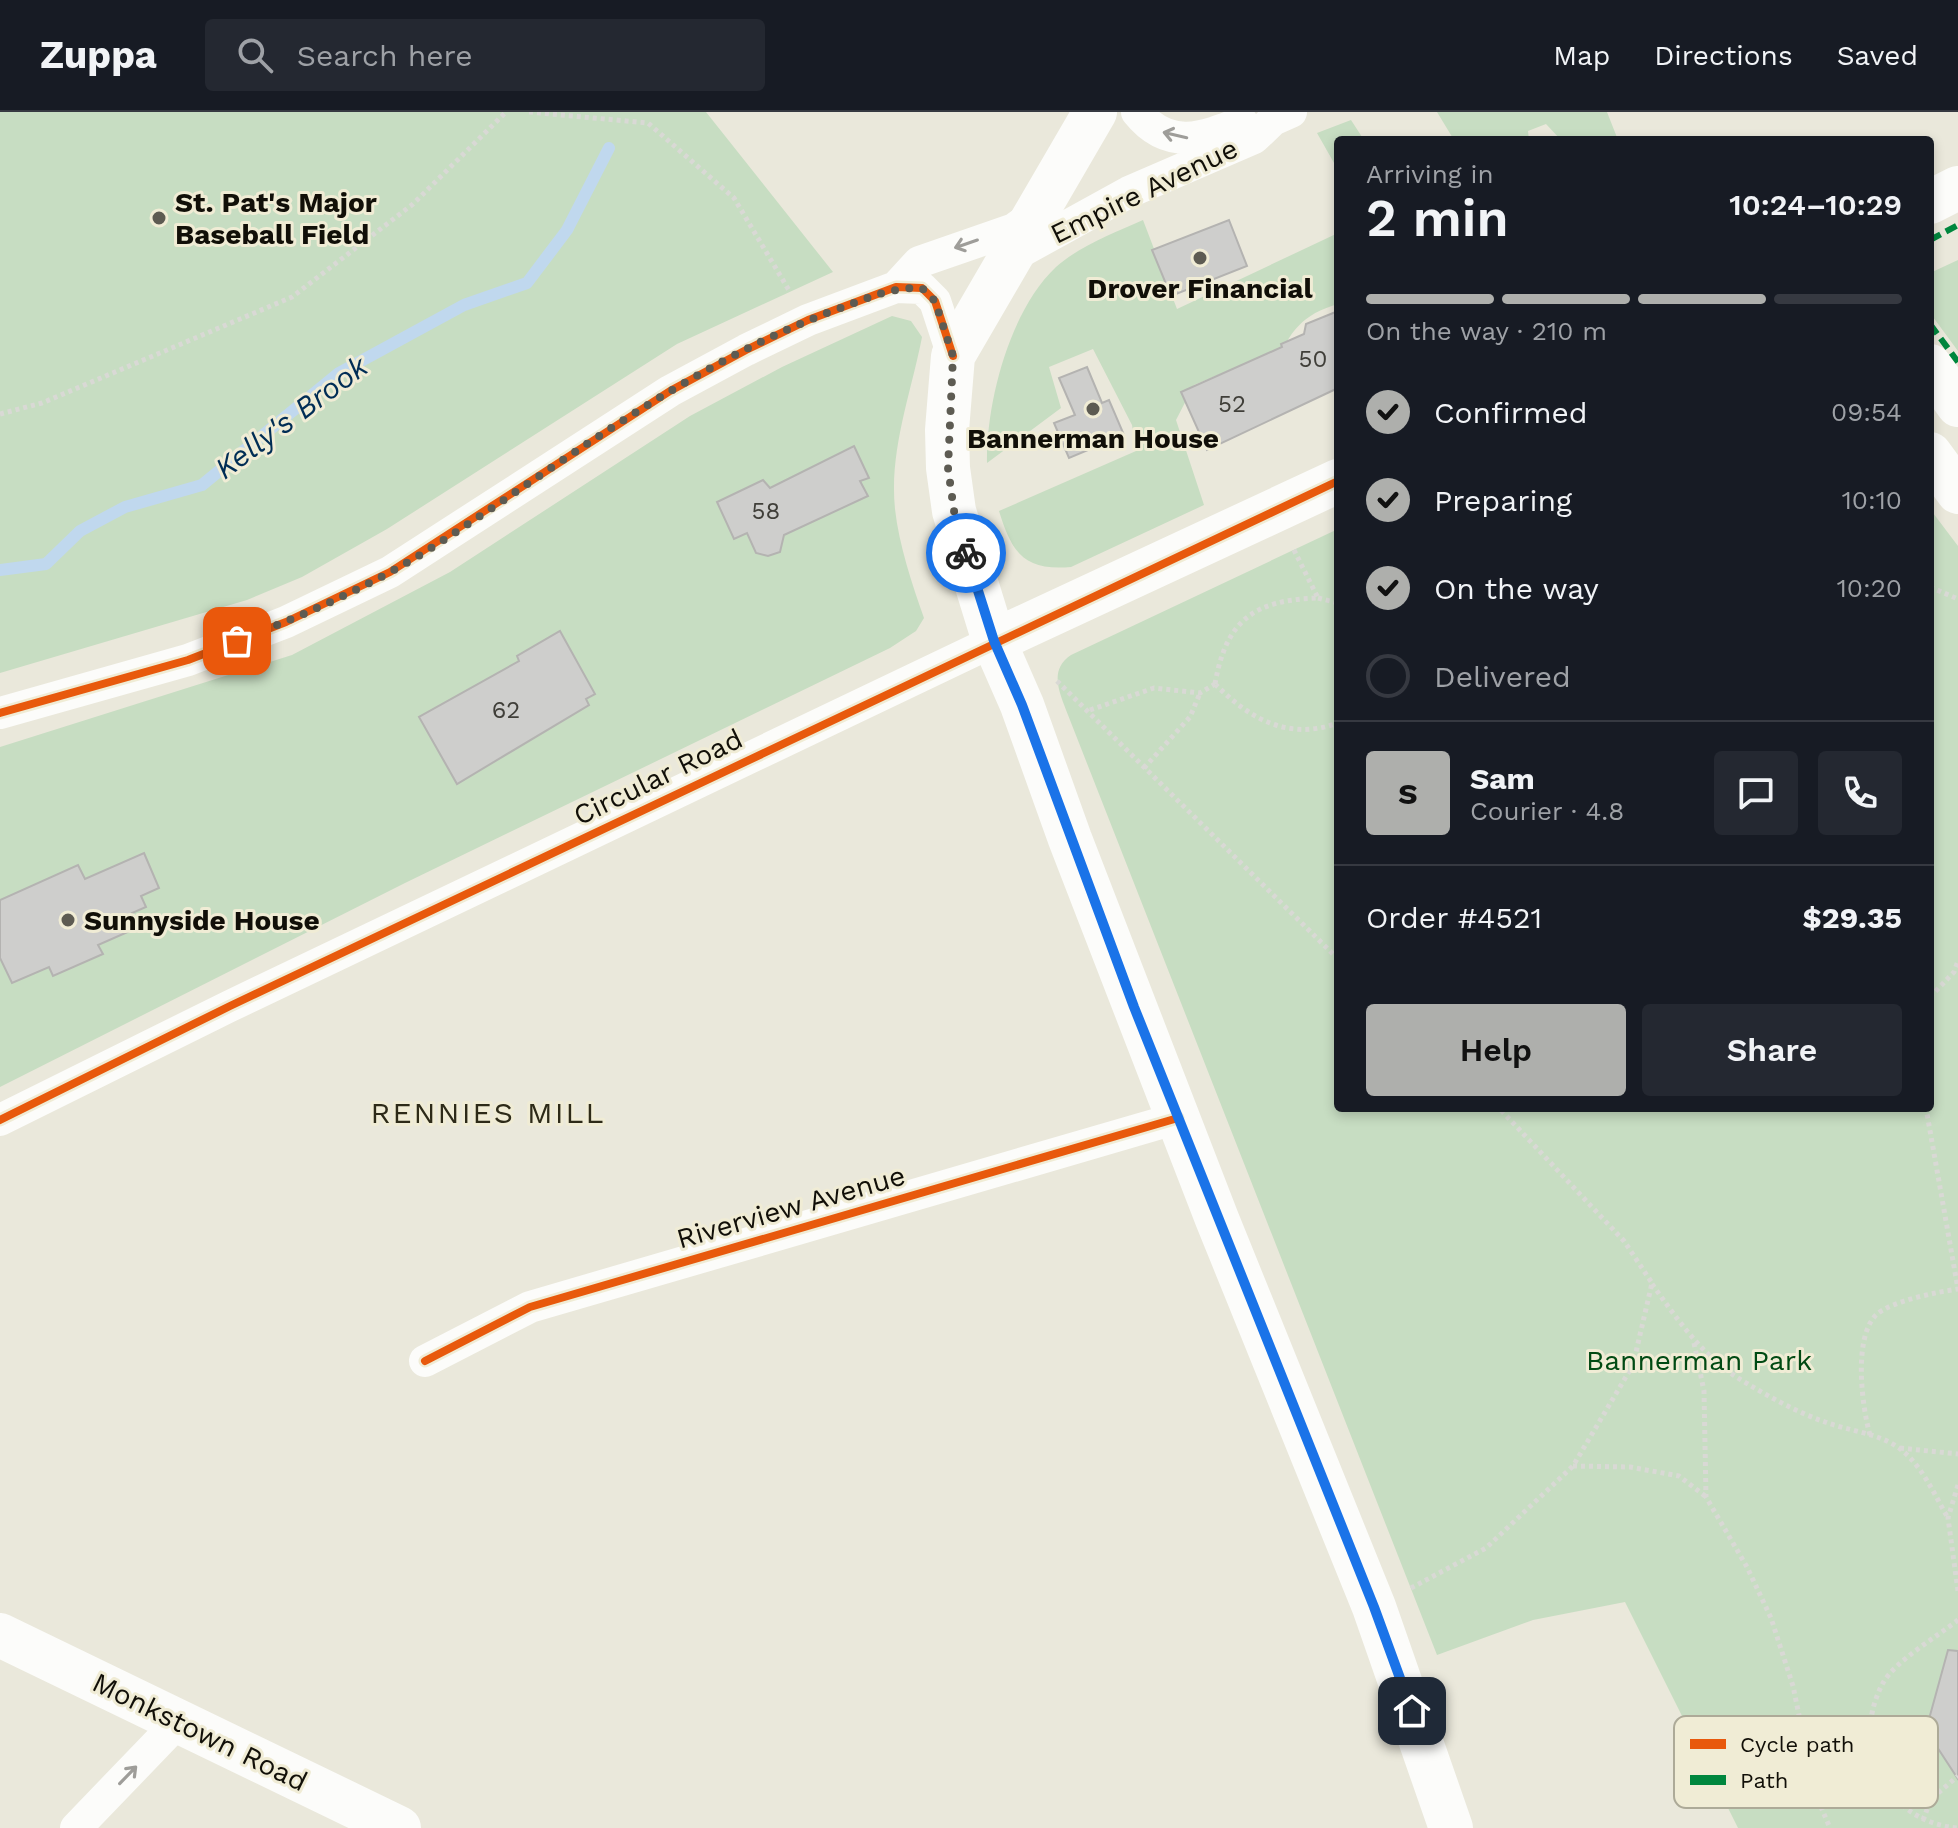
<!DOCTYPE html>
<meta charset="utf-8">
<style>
:root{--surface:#171b24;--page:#242831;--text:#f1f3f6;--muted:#9ea1a6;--line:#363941;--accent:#aeafac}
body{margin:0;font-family:"Work Sans",sans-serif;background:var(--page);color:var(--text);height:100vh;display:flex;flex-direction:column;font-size:30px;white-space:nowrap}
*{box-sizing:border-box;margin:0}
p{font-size:26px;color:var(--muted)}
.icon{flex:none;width:44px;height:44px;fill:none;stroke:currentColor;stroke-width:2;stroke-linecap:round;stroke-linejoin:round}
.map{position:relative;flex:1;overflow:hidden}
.panel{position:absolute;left:1334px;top:24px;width:600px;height:976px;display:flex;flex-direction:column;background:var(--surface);border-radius:8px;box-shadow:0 4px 12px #0003}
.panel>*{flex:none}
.pin{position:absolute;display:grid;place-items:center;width:68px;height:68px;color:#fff;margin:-34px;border-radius:16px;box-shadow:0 4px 12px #0006}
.courier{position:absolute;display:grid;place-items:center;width:80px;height:80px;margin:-40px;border:6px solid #1a73e8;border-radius:50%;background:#fff;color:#222;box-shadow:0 2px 10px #0007}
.head em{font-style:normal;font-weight:600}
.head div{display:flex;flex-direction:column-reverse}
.head{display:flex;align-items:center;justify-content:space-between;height:136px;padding:0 32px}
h1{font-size:52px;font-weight:600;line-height:60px}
.bar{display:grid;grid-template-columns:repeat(4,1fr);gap:12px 8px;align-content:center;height:96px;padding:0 32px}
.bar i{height:10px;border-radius:6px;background:var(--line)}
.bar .active{background:var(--accent)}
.bar p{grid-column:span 4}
.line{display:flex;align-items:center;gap:20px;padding:0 32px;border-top:2px solid var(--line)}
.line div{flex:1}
.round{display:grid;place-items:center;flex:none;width:84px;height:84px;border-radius:8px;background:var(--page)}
ol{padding:0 32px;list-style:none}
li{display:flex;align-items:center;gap:24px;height:88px}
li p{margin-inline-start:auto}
li .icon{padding:8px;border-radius:50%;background:var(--accent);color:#111;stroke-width:4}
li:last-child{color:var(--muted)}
li i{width:44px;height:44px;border:4px solid var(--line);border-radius:50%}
.cta{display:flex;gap:16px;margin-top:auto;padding:16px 32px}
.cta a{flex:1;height:92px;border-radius:8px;background:var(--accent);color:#111;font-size:32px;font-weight:600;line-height:92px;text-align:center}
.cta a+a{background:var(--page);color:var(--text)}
header{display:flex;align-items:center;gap:48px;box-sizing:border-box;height:112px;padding:0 40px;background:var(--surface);border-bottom:2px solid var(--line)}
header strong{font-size:38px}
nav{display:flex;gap:44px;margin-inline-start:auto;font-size:28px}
.search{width:560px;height:72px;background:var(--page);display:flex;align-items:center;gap:20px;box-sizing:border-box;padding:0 28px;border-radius:8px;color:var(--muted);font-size:30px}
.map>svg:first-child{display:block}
</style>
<header>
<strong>Zuppa</strong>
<div class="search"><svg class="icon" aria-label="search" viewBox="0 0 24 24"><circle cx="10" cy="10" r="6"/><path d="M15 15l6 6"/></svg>Search here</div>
<nav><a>Map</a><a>Directions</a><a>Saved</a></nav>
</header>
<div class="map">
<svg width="1958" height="1716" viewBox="0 0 1958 1716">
<rect width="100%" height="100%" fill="#eae8db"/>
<!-- green -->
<path fill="#c7ddc2" d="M0,0H706L833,160L677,232L387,417L302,465L247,488L0,561Z
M1437,0H1607L1618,28H1561L1546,12L1528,19L1529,28H1454Z
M1351,8L1364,28H1338V58L1317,21Z
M1143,108L1177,197L1338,121V192C1303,202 1288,220 1277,253L1258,246L1194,273L1176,308L1204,393L1071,455C1024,459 1012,441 999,399L1136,339L1132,313L1093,237L1049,255L1061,296L987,351C986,290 1010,198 1056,155C1081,133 1114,121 1143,108Z
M1958,148V239L1930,201V161Z
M892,204L911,209L922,225C911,282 889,338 895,397C899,433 912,472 924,506L916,519L890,536L405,771L0,975V635L292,543L450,460L690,304L782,255Z
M1930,397L1958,434V1716H1738L1625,1490L1533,1508L1437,1543L1068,603C1060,582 1048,558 1071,543L1338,417V996H1930Z"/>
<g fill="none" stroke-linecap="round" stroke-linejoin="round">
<!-- stream -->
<path stroke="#c0d8ee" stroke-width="12" d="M0,458L46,452L80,419L125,395L202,373L339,261L464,193L527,171L567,118L609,36"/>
</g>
<!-- building -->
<path fill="#cececc" stroke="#b4b3b1" stroke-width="2" d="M1229,108L1247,154L1171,184L1152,138Z
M1338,199V276L1207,338L1181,280L1282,235L1281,232L1304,222L1306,212Z
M1087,255L1102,291L1109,288L1124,323L1069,346L1054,311L1075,303L1059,266Z
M854,334L869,366L860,369L868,384L784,423L780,440L768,444L756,441L747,421L734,427L717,390L763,368L770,376Z
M560,519L595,582L586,587L589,593L457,672L419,605L519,549L517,544Z
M144,741L159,776L141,784L146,795L132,801L139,815L98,833L103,842L53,864L49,855L12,871L0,846V788L78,753L85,767Z
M1948,1538L1958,1539V1667L1926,1618Z"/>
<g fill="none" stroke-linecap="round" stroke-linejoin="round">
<!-- path -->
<path stroke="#d9d9d5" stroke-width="5" stroke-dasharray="4 4" stroke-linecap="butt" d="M529,0L648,11L734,86L790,180
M0,302L42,291L292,185L413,92L506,0
M1930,475L1958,487
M1318,486L1338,491
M1057,569L1338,847
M1215,572C1226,509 1253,488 1318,486L1293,436
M1215,572C1250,607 1288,629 1338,611
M1090,598L1154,576L1200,581L1215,572
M1144,656L1190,605L1200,581
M1930,885L1954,860L1958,849
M1652,1172C1680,1211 1705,1248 1748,1272C1771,1286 1799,1301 1825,1310C1849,1319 1878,1321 1899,1336C1922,1353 1934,1382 1948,1406
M1694,1231L1704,1279L1706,1385L1747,1455L1771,1506L1793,1574L1815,1681L1830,1716
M1870,1323C1862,1295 1853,1226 1876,1203C1891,1189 1937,1180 1958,1177L1926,996
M1900,1336L1958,1342
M1573,1354L1630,1355L1679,1364L1705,1384
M1958,1373L1948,1406L1958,1479
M1411,1476L1486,1436L1573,1354L1633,1253L1652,1171L1624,1129L1499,996
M1958,1508C1938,1524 1895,1549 1883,1571C1849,1634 1885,1710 1958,1716
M1923,1708L1931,1687L1958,1664"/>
<!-- street -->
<path stroke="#fcfcfa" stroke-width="32" d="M1137,0C1168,39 1203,26 1242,10
M1011,145L1129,80L1254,26L1273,8L1291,0
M896,175L919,150L1014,117L1035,102
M0,601L188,548L286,510L390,460L670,279L746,238L808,208L896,175L922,176L935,189L953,244
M0,1008L230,894L994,529
M425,1249L530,1195L1178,1006
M76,1716L179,1609"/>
<!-- secondary -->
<path stroke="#fcfcfa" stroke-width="44" d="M1095,0L953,244L947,318L948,356L954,399L994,529L1022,593L1070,727L1217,1107L1374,1495L1451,1716
M1930,90L1958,76
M1930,254L1958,293
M1930,342L1958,380
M994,529L1338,369
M0,1523L399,1716"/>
<!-- quiet -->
<path stroke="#00873e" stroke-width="6" stroke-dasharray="12 6" stroke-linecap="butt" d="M1930,128L1958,113
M1930,212L1958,250"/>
<defs>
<path id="cycleway" d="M0,601L188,548L286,510L390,460L670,279L746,238L808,208L896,175L922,176L935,189L953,244
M0,1008L230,894L1338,369
M425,1249L530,1195L1178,1006"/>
</defs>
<!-- cycleway casing -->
<use href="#cycleway" stroke="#f0ecd5" stroke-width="13"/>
<!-- cycleway -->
<use href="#cycleway" stroke="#e8590c" stroke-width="8"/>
</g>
<!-- one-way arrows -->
<defs><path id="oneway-shaft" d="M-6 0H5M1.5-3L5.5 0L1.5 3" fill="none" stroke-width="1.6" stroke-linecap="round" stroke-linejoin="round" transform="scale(2)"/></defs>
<g stroke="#9e9d99">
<use href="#oneway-shaft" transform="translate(1175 23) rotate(-167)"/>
<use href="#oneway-shaft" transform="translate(966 132) rotate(161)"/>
<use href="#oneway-shaft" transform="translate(128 1663) rotate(-46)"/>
</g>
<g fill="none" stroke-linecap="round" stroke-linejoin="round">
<!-- done -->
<path stroke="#5d5b52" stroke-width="8" stroke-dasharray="0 14.4" d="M237,529C307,502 376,472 439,431C567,348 690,252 835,198C866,187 889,175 922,176L935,189L953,244L948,356L954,399L966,441"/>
<!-- route -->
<path stroke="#1a73e8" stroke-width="10" d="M966,441L994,529L1022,593L1134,895L1374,1495L1412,1599"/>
</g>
<!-- markers -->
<g fill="#5d5b52" stroke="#f0ecd5" stroke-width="3">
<circle cx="159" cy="106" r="8"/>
<circle cx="1200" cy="146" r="8"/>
<circle cx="1093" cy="297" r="8"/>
<circle cx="68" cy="808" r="8"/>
</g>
<g text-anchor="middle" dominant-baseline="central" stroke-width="6" stroke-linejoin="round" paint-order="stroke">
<!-- number labels -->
<g font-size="24" fill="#403f39">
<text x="1313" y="247">50</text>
<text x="1232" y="292">52</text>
<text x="766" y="399">58</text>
<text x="506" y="598">62</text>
</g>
<!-- street labels -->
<g font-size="28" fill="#110f08" stroke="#f0ecd5">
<text transform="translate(1144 79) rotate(-26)">Empire Avenue</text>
<text transform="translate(658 665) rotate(-26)">Circular Road</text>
<text transform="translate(791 1095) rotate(-16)">Riverview Avenue</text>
<text transform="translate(200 1620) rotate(26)">Monkstown Road</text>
</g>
<!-- poi labels -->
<g font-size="28" font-weight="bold" fill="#110f08" stroke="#f0ecd5" text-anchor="start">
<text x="175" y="90">St. Pat's Major<tspan x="175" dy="32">Baseball Field</tspan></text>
<text x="1200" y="176" text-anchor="middle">Drover Financial</text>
<text x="1093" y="326" text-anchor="middle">Bannerman House</text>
<text x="84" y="808">Sunnyside House</text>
</g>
<!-- park labels -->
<g font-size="28" fill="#004a13" stroke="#f0ecd5">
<text x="1699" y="1248">Bannerman Park</text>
</g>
<!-- water labels -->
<g font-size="30" font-style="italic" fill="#002d55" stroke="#f0ecd5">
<text transform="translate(291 305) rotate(-37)">Kelly's Brook</text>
</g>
<!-- neighbourhood labels -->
<g font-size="30" letter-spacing="2" fill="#2d2a18" stroke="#f0ecd5">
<text x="488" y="1000">RENNIES MILL</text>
</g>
</g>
<!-- legend -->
<rect x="1674" y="1604" width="264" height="92" rx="12" fill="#f0ecd5" stroke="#adaa98" stroke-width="2"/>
<rect x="1690" y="1627" width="36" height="10" fill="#e8590c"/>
<rect x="1690" y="1663" width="36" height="10" fill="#00873e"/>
<g font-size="22" fill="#110f08">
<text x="1740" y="1640">Cycle path</text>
<text x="1740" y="1676">Path</text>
</g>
</svg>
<div class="pin" style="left:237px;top:529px;background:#ea580c"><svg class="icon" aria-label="bag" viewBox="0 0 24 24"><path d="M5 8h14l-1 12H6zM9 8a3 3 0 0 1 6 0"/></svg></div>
<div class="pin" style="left:1412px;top:1599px;background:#1f2937"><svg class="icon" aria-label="home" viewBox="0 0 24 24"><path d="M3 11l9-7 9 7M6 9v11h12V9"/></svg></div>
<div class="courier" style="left:966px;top:441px"><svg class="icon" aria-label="bike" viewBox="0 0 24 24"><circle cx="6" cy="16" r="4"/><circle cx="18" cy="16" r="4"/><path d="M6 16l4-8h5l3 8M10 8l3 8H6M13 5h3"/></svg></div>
<section class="panel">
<div class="head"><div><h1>2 min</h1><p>Arriving in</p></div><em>10:24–10:29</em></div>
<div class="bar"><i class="active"></i><i class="active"></i><i class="active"></i><i></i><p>On the way · 210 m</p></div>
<ol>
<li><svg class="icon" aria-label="check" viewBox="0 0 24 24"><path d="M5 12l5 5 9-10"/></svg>Confirmed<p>09:54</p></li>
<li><svg class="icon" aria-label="check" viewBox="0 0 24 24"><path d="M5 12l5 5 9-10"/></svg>Preparing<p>10:10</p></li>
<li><svg class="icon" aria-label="check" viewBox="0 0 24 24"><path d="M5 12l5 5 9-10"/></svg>On the way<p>10:20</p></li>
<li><i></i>Delivered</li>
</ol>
<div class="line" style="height:144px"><b class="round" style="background:var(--accent);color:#111">S</b><div><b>Sam</b><p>Courier · 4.8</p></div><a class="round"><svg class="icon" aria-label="chat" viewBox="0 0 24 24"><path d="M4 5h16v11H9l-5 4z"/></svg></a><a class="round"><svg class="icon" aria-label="phone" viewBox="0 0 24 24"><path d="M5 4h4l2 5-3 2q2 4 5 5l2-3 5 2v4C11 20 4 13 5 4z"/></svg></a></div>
<div class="line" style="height:104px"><div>Order #4521</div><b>$29.35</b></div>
<div class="cta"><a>Help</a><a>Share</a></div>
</section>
</div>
